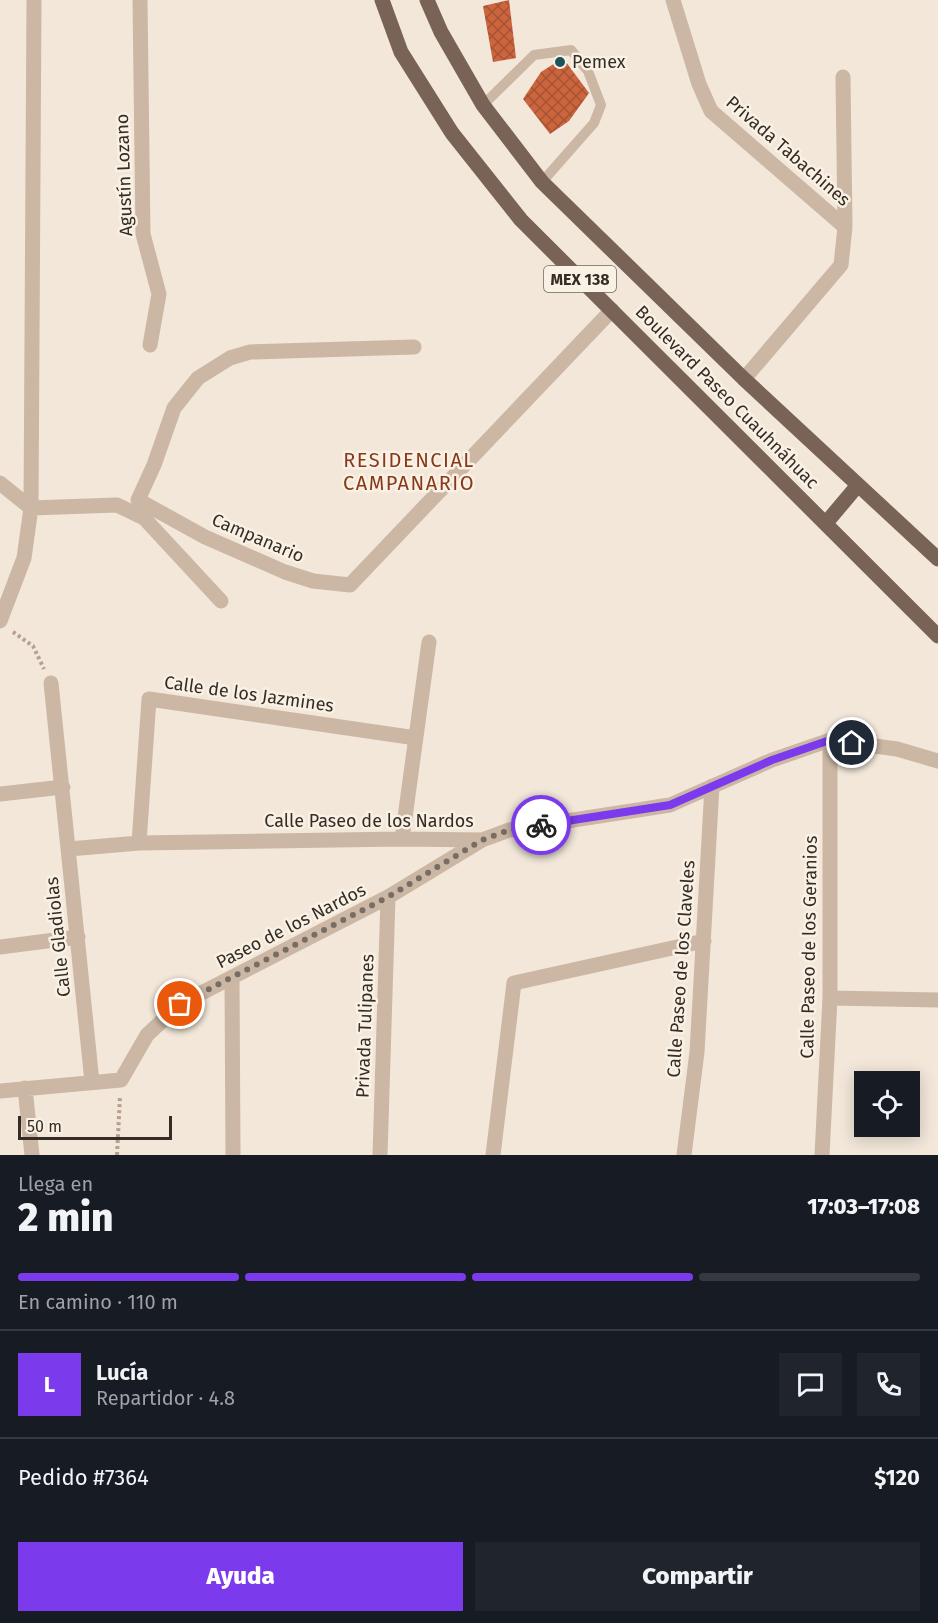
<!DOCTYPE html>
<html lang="es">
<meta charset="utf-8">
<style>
:root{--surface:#171b24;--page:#20242c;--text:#f1f3f6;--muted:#9ea1a6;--line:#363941;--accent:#7c3aed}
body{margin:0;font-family:"Fira Sans",sans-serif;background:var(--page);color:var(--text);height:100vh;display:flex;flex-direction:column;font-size:22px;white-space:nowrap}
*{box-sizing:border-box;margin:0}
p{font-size:20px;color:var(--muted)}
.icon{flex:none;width:33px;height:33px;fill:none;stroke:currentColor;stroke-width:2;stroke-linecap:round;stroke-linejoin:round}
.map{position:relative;height:1155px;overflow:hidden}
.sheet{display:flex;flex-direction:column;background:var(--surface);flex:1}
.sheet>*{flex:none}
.fabs{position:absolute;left:854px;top:1071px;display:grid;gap:12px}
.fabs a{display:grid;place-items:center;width:66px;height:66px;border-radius:0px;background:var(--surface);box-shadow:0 3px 15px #0003;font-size:30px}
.scale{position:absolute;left:18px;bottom:15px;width:154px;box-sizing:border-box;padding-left:6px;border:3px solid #362c26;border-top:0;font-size:16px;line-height:21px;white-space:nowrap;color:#362c26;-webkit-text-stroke:4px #faf1e5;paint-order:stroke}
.pin{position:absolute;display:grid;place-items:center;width:51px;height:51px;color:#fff;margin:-26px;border:3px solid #fff;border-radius:50%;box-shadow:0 2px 6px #0007}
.courier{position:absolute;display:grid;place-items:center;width:60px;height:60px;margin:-30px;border:4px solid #7c3aed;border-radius:50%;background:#fff;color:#222;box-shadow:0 2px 8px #0007}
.headline em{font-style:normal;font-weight:800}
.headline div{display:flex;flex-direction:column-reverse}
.headline{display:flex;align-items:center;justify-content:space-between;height:102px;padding:0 18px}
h1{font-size:39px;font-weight:800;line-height:45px}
.bar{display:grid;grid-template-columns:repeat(4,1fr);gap:9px 6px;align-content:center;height:72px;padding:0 18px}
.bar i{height:8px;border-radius:4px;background:var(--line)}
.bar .current{background:var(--accent)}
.bar p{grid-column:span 4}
.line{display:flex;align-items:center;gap:15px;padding:0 18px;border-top:2px solid var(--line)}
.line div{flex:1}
.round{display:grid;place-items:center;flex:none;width:63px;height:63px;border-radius:0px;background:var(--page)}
.cta{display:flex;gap:12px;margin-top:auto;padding:12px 18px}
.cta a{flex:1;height:69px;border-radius:0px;background:var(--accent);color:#fff;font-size:24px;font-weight:800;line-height:69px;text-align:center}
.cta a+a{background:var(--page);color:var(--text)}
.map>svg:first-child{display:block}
</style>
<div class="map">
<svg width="938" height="1155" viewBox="0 0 938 1155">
<defs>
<pattern id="building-cross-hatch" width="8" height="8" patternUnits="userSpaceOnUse" patternTransform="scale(1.5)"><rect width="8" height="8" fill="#cc643d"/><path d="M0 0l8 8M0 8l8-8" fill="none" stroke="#a65333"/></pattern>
</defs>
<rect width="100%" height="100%" fill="#f2e7d9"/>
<!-- building -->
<path fill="url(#building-cross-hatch)" d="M509,0L516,58L493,62L483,6Z
M563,58L589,93L569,121L550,134L523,99L541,72Z"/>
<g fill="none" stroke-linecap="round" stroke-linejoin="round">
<!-- path -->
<path stroke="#b7a18e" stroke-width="4" stroke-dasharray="3 3" stroke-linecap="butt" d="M13,632L33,646L44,669
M117,1155L120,1096"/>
<!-- service -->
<path stroke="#cbb7a4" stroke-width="10" d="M483,105L534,55L571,50L588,71L601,105L594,123L542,182"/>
<!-- minor -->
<path stroke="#cbb7a4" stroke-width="15" d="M140,0L143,234L159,294L150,345
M673,0L699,84L711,111L845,227
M414,347L250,352L230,358L198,378L174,408L154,465L138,500L205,537L285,572L313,581L350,585L612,310
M744,379L841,265L845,227L843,77
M0,483L31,508
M31,508L117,505L144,518L221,601
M0,621L24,558L31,508L34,0
M51,683L92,1082
M0,794L63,787
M402,839L429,642
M139,843L149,699L416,738
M69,849L139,843L402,839L482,840L509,830L670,805L772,760L830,740L897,749L938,761
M0,947L78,937
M232,978L233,1155
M830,998L938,1000
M25,1088L32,1155
M0,1091L121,1080L147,1035L180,1004L388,897L482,840
M380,1155L388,897
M493,1155L514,983L704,941
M684,1155L697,1052L712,786
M822,1155L830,998V740"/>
<!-- primary -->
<path stroke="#796356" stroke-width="15" d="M382,0L401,52L452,133L521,220L938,636
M427,0L441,32L483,105L542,182L744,379L938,559
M826,523L858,485"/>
</g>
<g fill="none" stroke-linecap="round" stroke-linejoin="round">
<!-- done -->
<path stroke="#786d65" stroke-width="6" stroke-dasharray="0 10.8" d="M180,1004L388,897L482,840L509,830L541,825"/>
<!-- route -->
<path stroke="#7c3aed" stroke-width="8" d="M541,825L670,805L772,760L830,740L852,743"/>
</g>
<!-- markers -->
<circle fill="#1a5359" stroke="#faf1e5" stroke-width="2" cx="560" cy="62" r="6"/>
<g text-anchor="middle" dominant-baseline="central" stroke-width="5" stroke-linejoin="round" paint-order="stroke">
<!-- shield labels -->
<rect fill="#faf1e5" stroke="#71675f" stroke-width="1.5" x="544" y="266" width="72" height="26" rx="4.5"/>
<g font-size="16" font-weight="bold" fill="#362c26">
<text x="580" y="279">MEX 138</text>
</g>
<!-- poi labels -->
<g font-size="18" fill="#362c26" stroke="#faf1e5" text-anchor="start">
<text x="572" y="62">Pemex</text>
</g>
<!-- street labels -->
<g font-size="18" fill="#362c26" stroke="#faf1e5">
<text transform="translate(788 151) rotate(41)">Privada Tabachines</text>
<text transform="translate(124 175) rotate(-92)">Agustín Lozano</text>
<text transform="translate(727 397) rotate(45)">Boulevard Paseo Cuauhnáhuac</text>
<text transform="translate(258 538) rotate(23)">Campanario</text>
<text transform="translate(249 694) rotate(8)">Calle de los Jazmines</text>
<text x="369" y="821">Calle Paseo de los Nardos</text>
<text transform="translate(291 926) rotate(-27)">Paseo de los Nardos</text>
<text transform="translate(58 937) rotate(-96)">Calle Gladiolas</text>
<text transform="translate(809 947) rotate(-89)">Calle Paseo de los Geranios</text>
<text transform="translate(681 969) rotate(-86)">Calle Paseo de los Claveles</text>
<text transform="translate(365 1026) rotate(-88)">Privada Tulipanes</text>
</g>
<!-- neighbourhood labels -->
<g font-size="20" letter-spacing="1.5" fill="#89391b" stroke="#faf1e5">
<text x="409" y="460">RESIDENCIAL<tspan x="409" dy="23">CAMPANARIO</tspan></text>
</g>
</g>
</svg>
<div class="fabs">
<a><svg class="icon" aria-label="locate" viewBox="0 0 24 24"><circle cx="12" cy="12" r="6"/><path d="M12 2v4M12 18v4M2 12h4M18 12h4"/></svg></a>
</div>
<div class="scale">50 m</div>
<div class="pin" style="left:180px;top:1004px;background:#ea580c"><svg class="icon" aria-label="bag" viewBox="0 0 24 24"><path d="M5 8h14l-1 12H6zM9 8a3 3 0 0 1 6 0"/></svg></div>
<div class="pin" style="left:852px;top:743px;background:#1f2937"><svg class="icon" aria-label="home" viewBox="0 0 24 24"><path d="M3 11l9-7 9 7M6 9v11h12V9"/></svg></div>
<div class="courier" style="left:541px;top:825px"><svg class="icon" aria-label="bike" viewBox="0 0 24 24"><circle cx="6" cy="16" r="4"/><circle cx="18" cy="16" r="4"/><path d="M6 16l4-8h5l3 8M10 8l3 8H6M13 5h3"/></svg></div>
</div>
<section class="sheet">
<div class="headline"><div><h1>2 min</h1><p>Llega en</p></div><em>17:03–17:08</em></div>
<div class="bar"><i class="current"></i><i class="current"></i><i class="current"></i><i></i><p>En camino · 110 m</p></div>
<div class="line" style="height:108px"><b class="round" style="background:var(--accent);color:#fff">L</b><div><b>Lucía</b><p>Repartidor · 4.8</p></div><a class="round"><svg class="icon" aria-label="chat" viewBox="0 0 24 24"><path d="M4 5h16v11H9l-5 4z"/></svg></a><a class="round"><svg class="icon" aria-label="phone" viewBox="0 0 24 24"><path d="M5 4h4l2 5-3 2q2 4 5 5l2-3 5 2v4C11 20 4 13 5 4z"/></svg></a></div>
<div class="line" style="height:78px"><div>Pedido #7364</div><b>$120</b></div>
<div class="cta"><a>Ayuda</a><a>Compartir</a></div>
</section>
